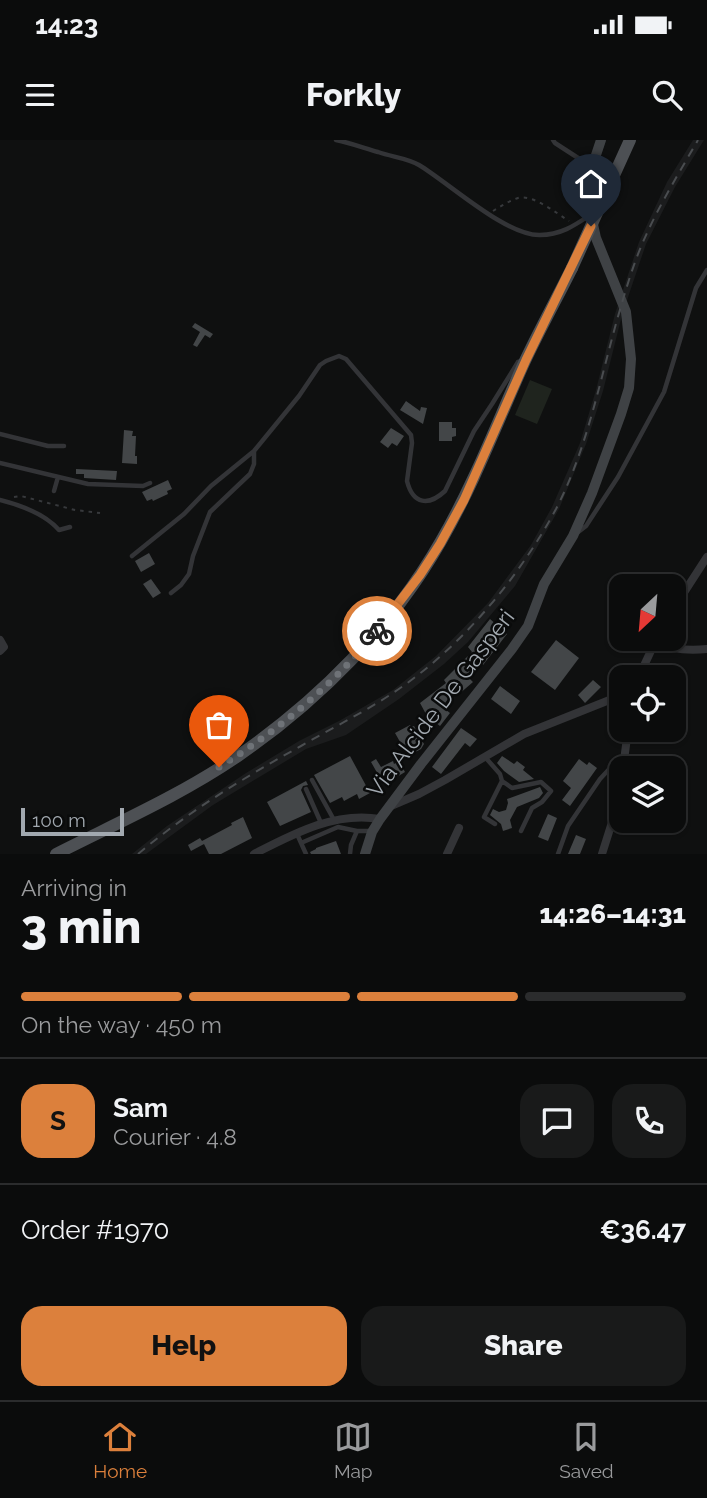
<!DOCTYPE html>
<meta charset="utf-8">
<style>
:root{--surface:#0b0c0c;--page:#191a1a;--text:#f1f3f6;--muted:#9a9b9d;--line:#2b2c2d;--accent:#dc803c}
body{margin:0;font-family:Raleway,sans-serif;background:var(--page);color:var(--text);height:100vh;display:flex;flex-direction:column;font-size:26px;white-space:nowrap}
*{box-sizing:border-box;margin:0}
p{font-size:23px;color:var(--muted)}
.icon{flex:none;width:38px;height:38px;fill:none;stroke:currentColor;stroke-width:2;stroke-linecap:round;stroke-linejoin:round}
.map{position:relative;height:714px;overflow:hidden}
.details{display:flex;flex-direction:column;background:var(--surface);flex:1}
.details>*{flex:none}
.needle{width:46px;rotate:206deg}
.controls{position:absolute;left:609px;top:434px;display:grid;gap:14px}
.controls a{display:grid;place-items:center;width:77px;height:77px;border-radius:14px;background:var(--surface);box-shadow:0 2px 5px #0004,0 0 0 2px var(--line);font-size:35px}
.scale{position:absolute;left:21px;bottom:18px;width:103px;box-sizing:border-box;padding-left:7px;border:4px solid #a2a9b0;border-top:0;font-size:19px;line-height:24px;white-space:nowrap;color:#a2a9b0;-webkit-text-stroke:5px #0a0b0b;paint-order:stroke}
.pin{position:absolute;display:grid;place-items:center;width:60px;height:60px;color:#fff;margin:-72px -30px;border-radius:50% 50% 50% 0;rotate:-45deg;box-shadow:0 0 7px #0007}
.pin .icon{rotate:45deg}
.courier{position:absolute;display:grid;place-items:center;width:70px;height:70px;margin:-35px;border:5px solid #dc803c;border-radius:50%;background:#fff;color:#222;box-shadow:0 2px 9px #0007}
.overview em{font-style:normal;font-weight:800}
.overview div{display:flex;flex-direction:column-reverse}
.overview{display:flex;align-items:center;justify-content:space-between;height:119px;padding:0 21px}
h1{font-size:46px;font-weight:800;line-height:52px}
.bar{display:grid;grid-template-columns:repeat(4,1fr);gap:10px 7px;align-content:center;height:84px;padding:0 21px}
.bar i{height:9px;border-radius:5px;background:var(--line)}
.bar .selected{background:var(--accent)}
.bar p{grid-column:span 4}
.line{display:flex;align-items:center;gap:18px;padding:0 21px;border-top:2px solid var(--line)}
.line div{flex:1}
.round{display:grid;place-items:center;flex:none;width:74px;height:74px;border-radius:21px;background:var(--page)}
.primary-button{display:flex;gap:14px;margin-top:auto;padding:14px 21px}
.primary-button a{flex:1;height:80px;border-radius:21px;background:var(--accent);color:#111;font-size:28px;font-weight:800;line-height:80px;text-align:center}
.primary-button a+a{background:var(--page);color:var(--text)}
.status{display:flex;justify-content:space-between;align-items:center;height:49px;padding:0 35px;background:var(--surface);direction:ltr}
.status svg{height:19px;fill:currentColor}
header{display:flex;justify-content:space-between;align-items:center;height:91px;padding:0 21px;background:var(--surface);font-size:32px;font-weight:800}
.tabs{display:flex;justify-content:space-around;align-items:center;height:98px;border-top:2px solid var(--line);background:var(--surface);font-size:19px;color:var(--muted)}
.tabs a{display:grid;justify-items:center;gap:4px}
.tabs .selected{color:var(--accent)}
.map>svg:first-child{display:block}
</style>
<div class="status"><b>14:23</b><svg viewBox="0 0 49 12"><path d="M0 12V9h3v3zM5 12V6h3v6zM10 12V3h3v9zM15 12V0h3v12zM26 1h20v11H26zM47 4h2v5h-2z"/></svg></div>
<header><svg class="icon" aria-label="menu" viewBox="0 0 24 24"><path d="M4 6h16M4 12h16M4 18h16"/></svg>Forkly<svg class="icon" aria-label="search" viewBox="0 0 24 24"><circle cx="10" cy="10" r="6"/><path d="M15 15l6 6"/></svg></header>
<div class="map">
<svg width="707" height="714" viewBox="0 0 707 714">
<rect width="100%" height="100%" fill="#0f1010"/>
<!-- built -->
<path fill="#1b1c1d" d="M693,0H704L675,47L646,104L622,175L603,251L586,304L559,369L515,446L468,502L444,524L399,559L346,595L306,609L213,665L146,714H132L167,686L246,633L299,601L339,581L393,550L436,516L488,463L531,405L552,367L580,303L596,250L615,174L639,102L667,42Z"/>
<!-- green -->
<path fill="#1f241e" d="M530,240L552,249L537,284L515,275Z"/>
<!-- building -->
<path fill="#434648" d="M195,183L213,194L210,198L205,195L197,207L193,205L200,192L192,187Z
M406,261L420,271L421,267L427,268L423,284L400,270Z
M439,282H452V288H456V296L452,297V301H439Z
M391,288L404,296L397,306L392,303L388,308L380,302Z
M124,290L133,291L132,296H136L135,316H137V324L122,323Z
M76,329L117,331L116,340L84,338V334H76Z
M168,340L172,349L167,351L168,354L153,361L152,359L147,361L142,352Z
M149,413L155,424L141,432L135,421Z
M151,439L161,453L153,458L143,444Z
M490,479L507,494L483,525L480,522L468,537L473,542L458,555L454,551L442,567L450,573L440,586L427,576L420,563L446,543L444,540L472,512L468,507Z
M556,500L579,518L555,550L531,532Z
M593,540L601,547L585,563L578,555Z
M500,546L520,561L511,574L491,559Z
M410,585L411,587L414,586L424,604L421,609L408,616L395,593Z
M461,588L477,599L470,607L465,603L441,634L432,627Z
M350,616L370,653L359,659L357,654L344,661L342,657L330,663L314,635Z
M502,616L514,624L517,621L525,627L523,630L534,639L519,642L504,631L497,623Z
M376,619L381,627L393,621L394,624L399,621L405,632L384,645L371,622Z
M579,619L587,625L589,622L597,628L570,666L562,660L571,648L563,641Z
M306,641L308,645L303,646L301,650L311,672L280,686L267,662Z
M540,647L543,653L539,658L517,667L510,680L512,688L503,691L501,684L490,675L493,669L499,672L506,670L508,663L507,659Z
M548,674L557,678L548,701L538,697Z
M243,677L252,698L221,714H209L203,702L204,704L191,711L188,705L200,698L202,701L232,685L231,683Z
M576,695L586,699L580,714H568Z
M336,701L341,714H311L310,712L316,709V708Z"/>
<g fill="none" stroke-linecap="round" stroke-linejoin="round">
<!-- path -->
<path stroke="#37393c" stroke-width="2" stroke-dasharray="3.5 5" stroke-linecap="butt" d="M493,71C501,66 509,61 518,58C533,54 556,73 569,81
M14,357L21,356L75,370L100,373"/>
<!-- service -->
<path stroke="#333437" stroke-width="4.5" d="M336,0C351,3 364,8 378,12C392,17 407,18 419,25C449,43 506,96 540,95C560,95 574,86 590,75
M553,0L555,3L592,27
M0,294L48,306H64
M0,323L88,344L143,346L150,343
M54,351L58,337
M0,360C20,365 45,374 59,390L70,387
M577,393L586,386L618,337L664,252L696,148L707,130
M132,416L184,374L211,346L254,311L299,256L320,225L326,221L339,216L346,219L411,295L412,303L407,341C413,365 429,366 445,351L474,291L492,264L518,222L521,221
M171,453L181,445L189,434L193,416L210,372L250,334L254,324V312
M485,617L500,634L502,641L484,677L495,684
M312,640L334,680
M502,641L512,648L541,642L551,651L542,662L532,668L521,691
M306,649L321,683
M297,694L306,714
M301,703L338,687L357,691H370
M350,714L351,705L357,691
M558,714L568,686L600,639L613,625L623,623"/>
<!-- minor -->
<path stroke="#333437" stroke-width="8" d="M674,468L707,417
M0,500L4,507L0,511
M655,502C672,510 688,511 707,509
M636,537L641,532L656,500
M623,628L628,590
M391,666L419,654L445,640L524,594L617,557L621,553
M254,714C293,694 335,671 380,679
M447,714L459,688
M602,714L614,676L621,639"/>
<!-- secondary -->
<path stroke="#3f4245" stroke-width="10" d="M365,714L372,692L380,679L421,624L512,509L528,486L544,444L573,396L592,353L621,274L629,248L631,219L626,172L596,98L591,75L589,54L592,27L601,0"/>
<!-- primary -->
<path stroke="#4d5054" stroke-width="12" d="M56,714C117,683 181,655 238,616C319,560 392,487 441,401C474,344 497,283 524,223C539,191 556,160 572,128"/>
<!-- rail -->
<path stroke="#4a4d50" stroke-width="2" stroke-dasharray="9 7" stroke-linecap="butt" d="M138,714C188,672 243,638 301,606C339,584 379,565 414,538C471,495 522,432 556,369C588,307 600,239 619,173C626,149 633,125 643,102C658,67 679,33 698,0"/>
<!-- primary-bridge -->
<path stroke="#4d5054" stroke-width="12" d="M572,128L630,0"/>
</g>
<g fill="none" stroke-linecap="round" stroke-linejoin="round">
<!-- done -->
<path stroke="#6f7378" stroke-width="7" stroke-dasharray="0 12.6" d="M219,627C279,590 333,545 377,491"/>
<!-- route -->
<path stroke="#dc803c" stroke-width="9" d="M377,491L420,435L440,404L464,360L526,220L591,86"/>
</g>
<g text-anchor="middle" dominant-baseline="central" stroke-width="5" stroke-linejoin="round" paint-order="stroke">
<!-- street labels -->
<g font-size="23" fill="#a2a9b0" stroke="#0a0b0b">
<text transform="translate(440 563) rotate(-53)">Via Alcide De Gasperi</text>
</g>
</g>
</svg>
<div class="controls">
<a><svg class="needle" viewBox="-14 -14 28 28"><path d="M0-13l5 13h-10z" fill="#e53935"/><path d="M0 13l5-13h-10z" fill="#9a9b9d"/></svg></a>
<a><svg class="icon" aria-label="locate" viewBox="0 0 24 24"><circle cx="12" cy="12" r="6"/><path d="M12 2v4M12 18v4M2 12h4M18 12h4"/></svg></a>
<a><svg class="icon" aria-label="layers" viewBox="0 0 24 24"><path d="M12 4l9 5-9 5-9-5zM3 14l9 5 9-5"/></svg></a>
</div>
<div class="scale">100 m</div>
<div class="pin" style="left:219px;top:627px;background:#ea580c"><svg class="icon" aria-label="bag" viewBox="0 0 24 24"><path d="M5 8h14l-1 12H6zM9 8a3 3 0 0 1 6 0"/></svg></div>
<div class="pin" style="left:591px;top:86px;background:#1f2937"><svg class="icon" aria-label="home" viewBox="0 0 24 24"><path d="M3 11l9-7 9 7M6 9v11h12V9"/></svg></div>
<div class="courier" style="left:377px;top:491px"><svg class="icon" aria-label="bike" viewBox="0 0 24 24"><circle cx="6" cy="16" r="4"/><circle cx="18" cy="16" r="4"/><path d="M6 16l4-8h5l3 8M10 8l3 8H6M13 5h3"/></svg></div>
</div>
<section class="details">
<div class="overview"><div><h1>3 min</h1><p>Arriving in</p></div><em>14:26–14:31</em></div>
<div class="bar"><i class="selected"></i><i class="selected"></i><i class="selected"></i><i></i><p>On the way · 450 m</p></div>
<div class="line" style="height:126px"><b class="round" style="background:var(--accent);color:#111">S</b><div><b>Sam</b><p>Courier · 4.8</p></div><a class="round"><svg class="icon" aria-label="chat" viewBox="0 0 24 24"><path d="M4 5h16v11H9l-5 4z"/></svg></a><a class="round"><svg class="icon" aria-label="phone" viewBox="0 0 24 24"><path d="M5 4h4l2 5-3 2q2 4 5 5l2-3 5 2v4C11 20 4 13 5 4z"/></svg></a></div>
<div class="line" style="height:91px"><div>Order #1970</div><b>€36.47</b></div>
<div class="primary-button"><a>Help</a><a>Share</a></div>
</section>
<nav class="tabs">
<a class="selected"><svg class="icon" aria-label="home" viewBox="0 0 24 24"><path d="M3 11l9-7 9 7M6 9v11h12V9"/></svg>Home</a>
<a><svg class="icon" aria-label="map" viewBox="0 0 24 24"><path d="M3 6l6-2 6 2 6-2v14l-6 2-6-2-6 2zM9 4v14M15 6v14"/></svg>Map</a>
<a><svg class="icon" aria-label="saved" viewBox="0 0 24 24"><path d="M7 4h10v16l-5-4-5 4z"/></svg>Saved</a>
</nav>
